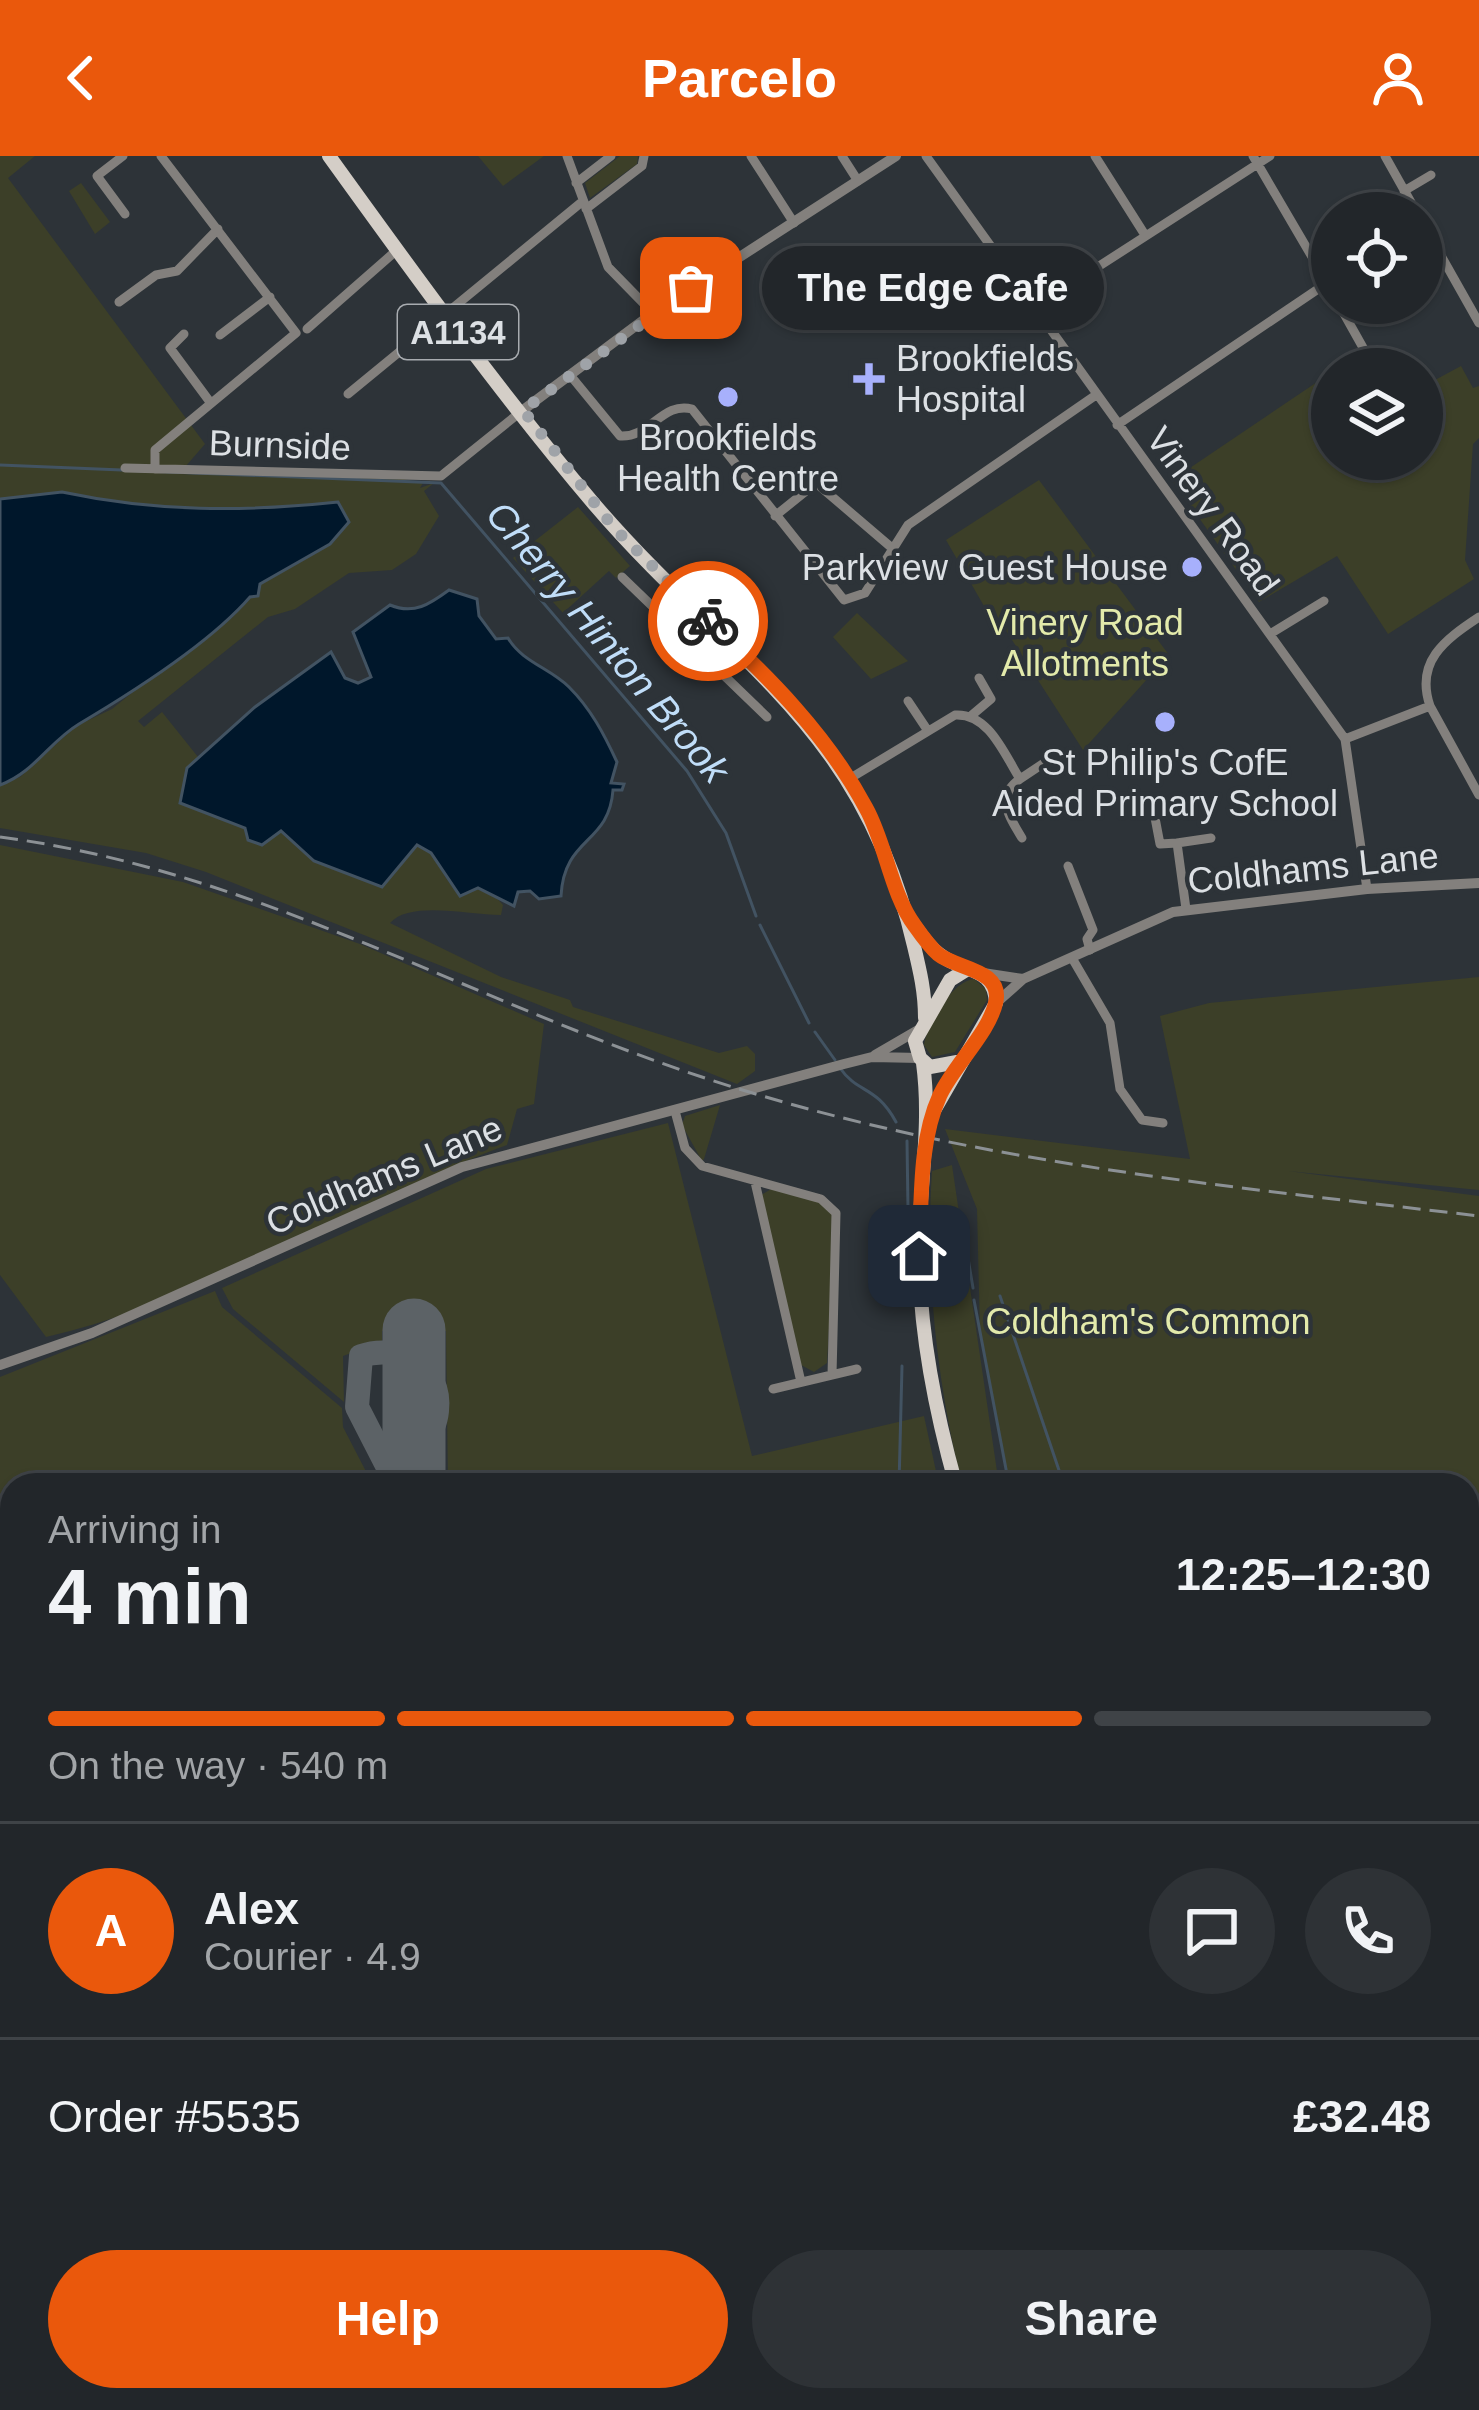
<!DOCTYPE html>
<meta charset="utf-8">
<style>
:root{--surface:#22262a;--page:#2e3236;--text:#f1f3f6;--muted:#a2a5a8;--line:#3f4347;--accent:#ea580c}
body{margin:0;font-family:Helvetica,sans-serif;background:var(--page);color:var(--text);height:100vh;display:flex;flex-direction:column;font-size:45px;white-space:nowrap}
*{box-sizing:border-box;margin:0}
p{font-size:39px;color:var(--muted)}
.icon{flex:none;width:66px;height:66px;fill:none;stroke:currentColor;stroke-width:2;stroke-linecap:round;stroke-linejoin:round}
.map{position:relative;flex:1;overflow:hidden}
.panel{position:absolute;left:0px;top:1317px;width:1479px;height:939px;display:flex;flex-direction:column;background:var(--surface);border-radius:36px 36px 0 0;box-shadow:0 3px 9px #0004,0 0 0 3px var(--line)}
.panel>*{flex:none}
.controls{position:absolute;left:1311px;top:36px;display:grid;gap:24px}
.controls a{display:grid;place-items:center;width:132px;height:132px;border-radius:50%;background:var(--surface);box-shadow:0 3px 9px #0004,0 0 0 3px var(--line);font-size:60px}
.pin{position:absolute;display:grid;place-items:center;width:102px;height:102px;color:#fff;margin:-51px;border-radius:24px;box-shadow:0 6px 18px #0006}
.courier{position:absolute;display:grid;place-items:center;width:120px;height:120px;margin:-60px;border:9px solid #ea580c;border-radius:50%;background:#fff;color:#222;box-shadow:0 3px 15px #0007}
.bubble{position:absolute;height:84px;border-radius:42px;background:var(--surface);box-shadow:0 3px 9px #0004,0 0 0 3px var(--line);font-size:39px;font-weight:700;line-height:84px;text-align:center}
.head em{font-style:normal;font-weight:700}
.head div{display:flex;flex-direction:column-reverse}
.head{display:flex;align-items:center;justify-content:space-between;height:204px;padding:0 48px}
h1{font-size:78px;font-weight:700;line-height:90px}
.bar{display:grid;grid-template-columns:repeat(4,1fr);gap:18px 12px;align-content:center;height:144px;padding:0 48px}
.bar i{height:15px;border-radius:9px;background:var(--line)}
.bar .on{background:var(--accent)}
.bar p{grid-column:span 4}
.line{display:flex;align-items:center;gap:30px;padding:0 48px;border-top:3px solid var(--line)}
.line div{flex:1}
.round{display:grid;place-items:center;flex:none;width:126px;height:126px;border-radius:63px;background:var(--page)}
.action{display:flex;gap:24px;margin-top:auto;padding:24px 48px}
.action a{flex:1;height:138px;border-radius:72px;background:var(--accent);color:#fff;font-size:48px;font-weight:700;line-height:138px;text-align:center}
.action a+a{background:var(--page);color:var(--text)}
header{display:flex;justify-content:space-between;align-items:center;height:156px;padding:0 48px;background:var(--accent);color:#fff;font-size:54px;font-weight:700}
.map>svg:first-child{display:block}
</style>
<header><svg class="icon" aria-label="back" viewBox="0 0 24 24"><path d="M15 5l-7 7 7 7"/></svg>Parcelo<svg class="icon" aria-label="person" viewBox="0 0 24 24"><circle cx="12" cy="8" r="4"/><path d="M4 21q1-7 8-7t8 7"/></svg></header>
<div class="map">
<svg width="1479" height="2254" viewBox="0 0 1479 2254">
<rect width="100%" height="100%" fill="#2d3338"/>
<!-- green -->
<path fill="#3c3f28" d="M0,0H35L8,22L205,288L179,318L398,322L423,327L420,332L434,327L424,335L439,360L416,398L392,414L349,417L295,453L268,461L138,565L144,571L162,556L198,601L187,612L181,647L245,672L248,684L262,689L281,674L314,705L382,730C398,719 402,702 417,689L431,697L448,725L493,738L503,749L501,759C470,759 410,744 390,767L501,821L570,844L573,851L719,897L747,890L755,898V915L737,928L206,716L146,697L0,672V629L20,621L76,570L112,553L223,463L232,462L260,428L330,388L337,346L250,355L136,352L62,336L0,343Z
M478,0H544L503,30Z
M620,0H638L637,8L590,42L585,27Z
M81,27L110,66L95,78L69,35Z
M1461,210L1473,232L1479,230V282L1473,288L1465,404L1474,423L1388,478L1337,400L1259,446L1172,324L1332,216V303H1422V231Z
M1039,324L1169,499L1083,594L994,456L988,457L946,384Z
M578,351L630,410L616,422L609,415L563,457L513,402Z
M857,457L908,505L871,523L833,481Z
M0,689L183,726L360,788L544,868L534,948L517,953L507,989C352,1046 208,1144 46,1181L0,1119Z
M1479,821V1034L1288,1015L1479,1040V1950L1467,1941V1329H1009L980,1176L977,1053L945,973L1190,1003L1160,860L1209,847Z
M974,823L986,833L987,844L955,896L932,901L924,889C927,868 951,826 974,823Z
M720,949L704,1003L702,1005L682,969L685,960Z
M668,967L752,1300L924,1260L939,1329H448L446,1175H382V1186L343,1200L344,1246L233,1153L222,1132L486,1013Z
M952,1009L999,1329H962C937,1225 925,1122 932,1015Z
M773,1032L823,1047L835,1062L827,1207L814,1216L801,1209L761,1039Z
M215,1135L222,1151L342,1252L343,1271L373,1329H12V1965L0,1970V1637L9,1626L0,1478V1221Z
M12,1971V2244H385V2254H0V1976Z
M449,2244H810L801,2254H449Z
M1143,2244H1290L1352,2254H1141Z"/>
<!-- water -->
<path fill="#00172b" stroke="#425362" stroke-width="3" d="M62,336C156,356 243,356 338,346L349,366L330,388L260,428L258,440L250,441C211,486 133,536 79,568C49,586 35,616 0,629V343Z
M449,434L477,443L479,460L496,483L508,482C522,506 550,512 569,531C591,553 604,578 617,606L611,627L624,628L622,634H613C609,689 564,680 561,740L539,743L530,735L518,736L514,750L478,732L460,740L431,697L417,689L382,731L314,705L281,675L262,689L248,684L245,672L180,647L187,612L255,551L331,496L345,522L358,527L371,521L353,476L390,449C414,459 430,448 449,434Z"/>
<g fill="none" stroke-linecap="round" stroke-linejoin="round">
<!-- stream -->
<path stroke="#425362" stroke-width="3" d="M0,309L441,327L687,615L726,677L756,760
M760,769L809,867
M815,876L835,904
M840,912C858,938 876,929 896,966
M964,1078L973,1132
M895,1133L908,1053L907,985
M930,1136L951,1138
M1000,1140L1064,1329
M974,1144L1009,1329
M899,1329L902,1210
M1467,1737H1471
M1467,1768L1479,1753"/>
<!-- taxiway -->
<path stroke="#5c6266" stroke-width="24" d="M397,1329L357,1251L361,1200C399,1187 442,1210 437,1255C435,1277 418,1295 414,1318"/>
<!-- runway -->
<path stroke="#5c6266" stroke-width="63" d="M414,1174V1329
M416,2244V2254"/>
<!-- minor -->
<path stroke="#83807d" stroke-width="9" d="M123,0L97,20L125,58
M567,0L608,111L653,157
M751,0L794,67
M842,0L858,25
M926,0L1345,583L1367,733
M1095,0L1145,79
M1253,0L1332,135
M1385,0L1417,57
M576,27L611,0
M1404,35L1431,19
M586,53L642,10L644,0
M1422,66L1479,167
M119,146L156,119L177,115L218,73
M1338,147L1375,213
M1034,152L1270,0
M307,173L397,94
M184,178L170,192L210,246
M220,179L270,141
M570,219L620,280C650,282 663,245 692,253L844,444L865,437L908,369L1096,239
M348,238L583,45
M1117,269L1327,127
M125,312L441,320L523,254
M155,313V294L296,177L161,0
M775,360L816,327L892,392
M622,421L767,561
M1270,478L1324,445
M908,545L928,575
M1430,550C1415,506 1444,484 1479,461
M972,559L991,543L979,522
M1345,583L1430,550L1479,639
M849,623L955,559C989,557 1004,598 1020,623C995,640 1009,661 1022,682
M1020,623L1044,607
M1152,646L1160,688L1177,687L1186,753
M1177,687L1211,682
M1068,710L1093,774L1087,783L1090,794
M1072,802L1110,867L1120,933L1142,964L1163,967
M675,955L685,992L702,1010L821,1043L836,1057L832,1219
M755,1026L801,1226
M773,1233L857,1213
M1467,2144L1479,2143
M1416,2244L1421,2254"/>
<!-- tertiary -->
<path stroke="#83807d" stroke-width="10" d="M523,254L653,157L896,0
M983,817L1023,823
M996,847L1023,823L1173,756L1367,733L1479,727
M875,899L918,874
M0,1209L92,1177L462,1011L844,908L872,901L920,902"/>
<!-- primary -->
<path stroke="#d4cec7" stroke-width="14" d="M329,0C414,118 500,237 594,348C730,507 863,567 914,790C920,815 925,836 925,862
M912,766C920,777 928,790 939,798C963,818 994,809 996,847L932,958
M957,906L930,911L920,902L915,885L950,824L966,814
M923,907C932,973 918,1035 919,1101C920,1179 935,1254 956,1329
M1467,1988L1479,1996"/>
<!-- rail -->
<path stroke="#8c9195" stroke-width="3" stroke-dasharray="18 9" stroke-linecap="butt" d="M0,681C254,714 471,846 711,924C961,1006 1219,1029 1479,1060"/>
</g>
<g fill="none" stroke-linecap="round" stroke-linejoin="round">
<!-- done -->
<path stroke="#9fa3a8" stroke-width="12" stroke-dasharray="0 21.6" d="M691,132L523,254L614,372L708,465"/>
<!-- route -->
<path stroke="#ea580c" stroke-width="15" d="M708,465C769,521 827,579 866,652C886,688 891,738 915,770C922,780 929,790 938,798C956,813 1002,813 996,845C990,876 954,909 940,939C918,987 922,1048 919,1100"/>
</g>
<!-- markers -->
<g fill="#a7b0fc" stroke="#2d3338" stroke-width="4.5">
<path d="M863 205h12v12h12v12h-12v12h-12v-12h-12v-12h12z"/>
<circle cx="728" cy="241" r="12"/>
<circle cx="1192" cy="411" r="12"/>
<circle cx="1165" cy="566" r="12"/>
</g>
<g text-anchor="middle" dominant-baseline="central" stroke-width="9" stroke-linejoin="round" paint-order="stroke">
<!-- shield labels -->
<rect fill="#2d3338" stroke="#a8acb0" stroke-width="3" x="398" y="149" width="120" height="54" rx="9"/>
<g font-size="33" font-weight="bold" fill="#dce0e4">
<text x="458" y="176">A1134</text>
</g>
<!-- poi labels -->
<g font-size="36" fill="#dce0e4" stroke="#2d3338">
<text x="896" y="202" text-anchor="start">Brookfields<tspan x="896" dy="41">Hospital</tspan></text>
<text x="728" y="281">Brookfields<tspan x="728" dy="41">Health Centre</tspan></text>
<text x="1168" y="411" text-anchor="end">Parkview Guest House</text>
<text x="1165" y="606">St Philip's CofE<tspan x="1165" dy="41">Aided Primary School</tspan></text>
</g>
<!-- street labels -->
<g font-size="36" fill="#dce0e4" stroke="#2d3338">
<text transform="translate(280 289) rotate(2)">Burnside</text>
<text transform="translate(1213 355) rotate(54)">Vinery Road</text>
<text transform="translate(1313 712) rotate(-6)">Coldhams Lane</text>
<text transform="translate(384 1019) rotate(-23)">Coldhams Lane</text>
</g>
<!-- park labels -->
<g font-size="36" fill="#e3eaab" stroke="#2d3338">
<text x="1085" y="466">Vinery Road<tspan x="1085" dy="41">Allotments</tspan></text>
<text x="1148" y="1165">Coldham's Common</text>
</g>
<!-- water labels -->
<g font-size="39" font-style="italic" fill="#c0ddf8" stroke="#2d3338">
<text transform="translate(608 486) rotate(50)">Cherry Hinton Brook</text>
</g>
</g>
</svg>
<div class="controls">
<a><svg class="icon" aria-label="locate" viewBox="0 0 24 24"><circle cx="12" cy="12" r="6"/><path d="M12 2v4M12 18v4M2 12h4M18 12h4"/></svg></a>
<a><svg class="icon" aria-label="layers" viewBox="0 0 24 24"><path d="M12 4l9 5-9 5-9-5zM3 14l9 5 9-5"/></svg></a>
</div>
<div class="pin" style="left:691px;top:132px;background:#ea580c"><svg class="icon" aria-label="bag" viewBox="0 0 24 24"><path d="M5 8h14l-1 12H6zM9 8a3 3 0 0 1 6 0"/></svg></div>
<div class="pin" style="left:919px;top:1100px;background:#1f2937"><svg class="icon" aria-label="home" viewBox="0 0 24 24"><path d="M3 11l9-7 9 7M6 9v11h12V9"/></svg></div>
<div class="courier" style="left:708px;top:465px"><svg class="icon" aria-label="bike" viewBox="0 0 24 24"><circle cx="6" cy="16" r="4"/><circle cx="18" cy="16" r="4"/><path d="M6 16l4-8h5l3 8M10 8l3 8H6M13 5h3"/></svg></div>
<div class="bubble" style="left:762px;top:90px;width:342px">The Edge Cafe</div>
<section class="panel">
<div class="head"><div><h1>4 min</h1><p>Arriving in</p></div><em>12:25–12:30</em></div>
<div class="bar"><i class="on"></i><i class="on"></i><i class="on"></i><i></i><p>On the way · 540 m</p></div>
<div class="line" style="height:216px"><b class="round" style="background:var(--accent);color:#fff">A</b><div><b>Alex</b><p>Courier · 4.9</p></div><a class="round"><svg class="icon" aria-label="chat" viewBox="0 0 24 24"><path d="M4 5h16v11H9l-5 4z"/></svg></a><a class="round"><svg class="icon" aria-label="phone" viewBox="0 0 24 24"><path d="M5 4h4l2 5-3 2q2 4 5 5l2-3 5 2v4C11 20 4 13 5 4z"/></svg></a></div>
<div class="line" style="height:156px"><div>Order #5535</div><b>£32.48</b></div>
<div class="action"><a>Help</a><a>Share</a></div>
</section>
</div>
